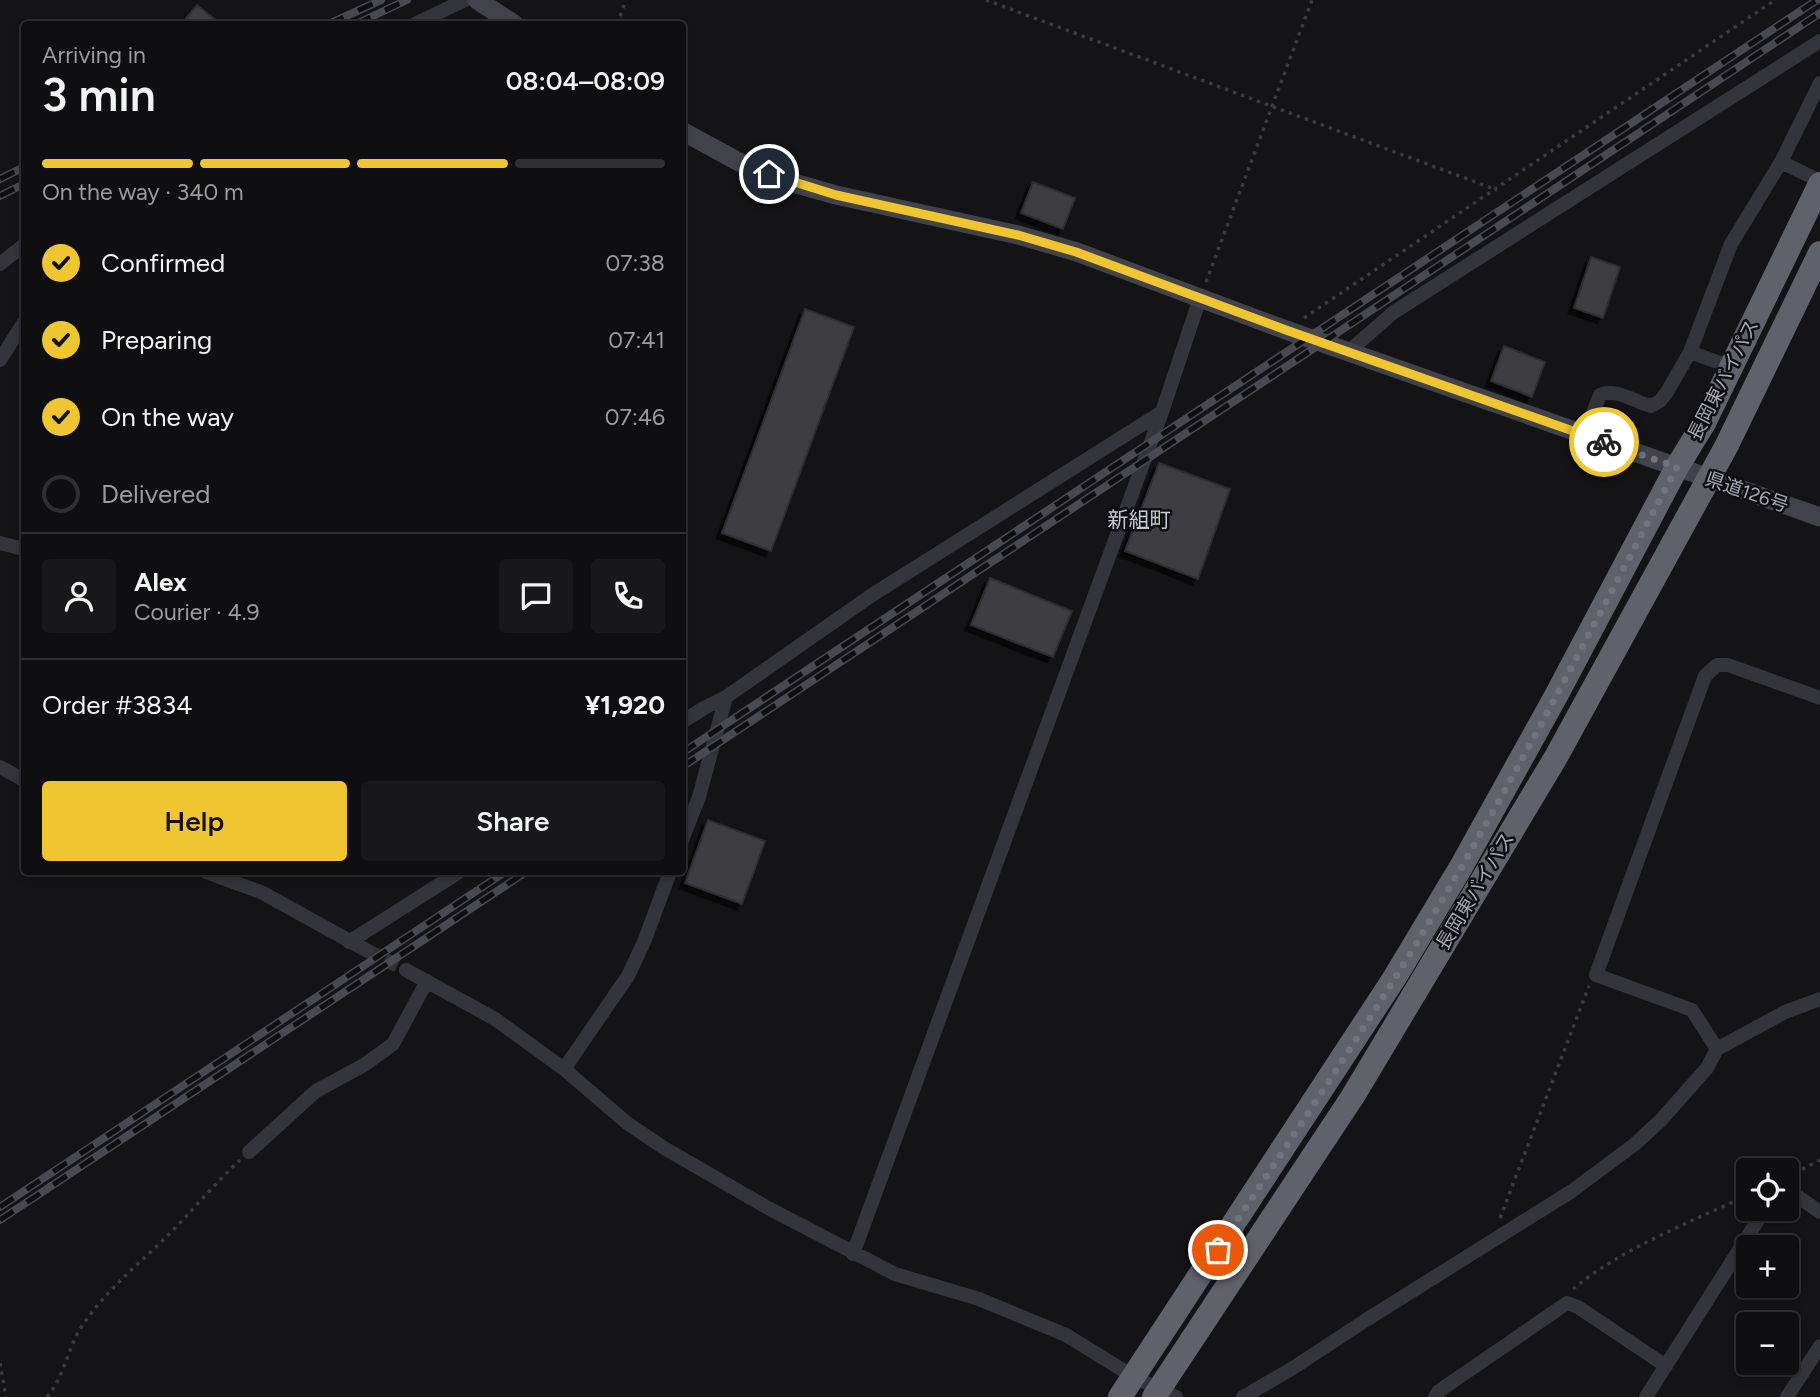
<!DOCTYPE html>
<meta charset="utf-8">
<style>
:root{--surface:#0f0e10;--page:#181719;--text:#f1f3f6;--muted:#9b9c9f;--line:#2f2e30;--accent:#efc631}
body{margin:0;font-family:Figtree,"Noto Sans JP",sans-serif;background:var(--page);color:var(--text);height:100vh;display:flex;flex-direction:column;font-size:26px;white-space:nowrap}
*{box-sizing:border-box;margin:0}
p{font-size:23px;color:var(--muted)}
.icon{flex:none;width:38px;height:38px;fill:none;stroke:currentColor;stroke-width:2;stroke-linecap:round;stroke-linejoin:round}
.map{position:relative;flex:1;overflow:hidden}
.sheet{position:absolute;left:21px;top:21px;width:665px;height:854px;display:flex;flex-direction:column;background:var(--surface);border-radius:7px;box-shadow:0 4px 10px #0003,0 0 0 2px var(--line)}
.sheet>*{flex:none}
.fabs{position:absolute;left:1736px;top:1158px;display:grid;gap:14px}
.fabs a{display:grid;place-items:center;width:63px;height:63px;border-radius:7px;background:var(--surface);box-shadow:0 4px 10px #0003,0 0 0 2px var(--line);font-size:35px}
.pin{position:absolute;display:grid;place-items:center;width:60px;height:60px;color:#fff;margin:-30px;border:4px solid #fff;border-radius:50%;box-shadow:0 2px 7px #0007}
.courier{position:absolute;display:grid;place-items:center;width:70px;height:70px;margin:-35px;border:5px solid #efc631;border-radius:50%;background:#fff;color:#222;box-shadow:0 2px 9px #0007}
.headline em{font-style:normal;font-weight:600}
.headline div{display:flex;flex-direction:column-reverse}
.headline{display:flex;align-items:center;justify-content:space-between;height:119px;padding:0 21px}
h1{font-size:46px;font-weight:600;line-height:52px}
.bar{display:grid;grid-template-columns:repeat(4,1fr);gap:10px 7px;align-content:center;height:84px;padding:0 21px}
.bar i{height:9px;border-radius:5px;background:var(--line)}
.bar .current{background:var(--accent)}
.bar p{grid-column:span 4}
.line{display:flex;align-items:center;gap:18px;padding:0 21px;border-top:2px solid var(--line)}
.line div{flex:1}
.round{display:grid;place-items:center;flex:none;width:74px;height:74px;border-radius:7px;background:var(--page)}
ol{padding:0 21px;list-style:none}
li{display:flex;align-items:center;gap:21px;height:77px}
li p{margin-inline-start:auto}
li .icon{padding:7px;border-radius:50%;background:var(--accent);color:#111;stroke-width:4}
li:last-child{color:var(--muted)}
li i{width:38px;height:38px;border:4px solid var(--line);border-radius:50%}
.action{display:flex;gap:14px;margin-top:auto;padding:14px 21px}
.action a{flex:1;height:80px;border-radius:7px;background:var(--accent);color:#111;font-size:28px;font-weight:600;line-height:80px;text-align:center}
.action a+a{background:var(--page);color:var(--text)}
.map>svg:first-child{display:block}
</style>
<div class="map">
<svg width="1820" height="1397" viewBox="0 0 1820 1397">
<defs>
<filter id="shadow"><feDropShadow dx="-5.5" dy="5.5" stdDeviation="0" flood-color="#0009"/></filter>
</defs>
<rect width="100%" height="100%" fill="#141315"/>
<!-- building -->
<path fill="#3e3d42" stroke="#2e2d31" stroke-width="2" filter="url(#shadow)" d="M197,5L221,24H195L186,18Z
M1033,182L1075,198L1063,229L1021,213Z
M1591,257L1620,267L1603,318L1574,308Z
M805,309L854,327L771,551L722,533Z
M1504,346L1545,362L1532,397L1491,381Z
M1159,463L1230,489L1198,579L1125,551Z
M990,578L1072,611L1053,657L971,625Z
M708,820L765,841L742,904L685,883Z"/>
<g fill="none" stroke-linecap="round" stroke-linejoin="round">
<!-- street-tunnel -->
<path stroke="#313135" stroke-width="14" stroke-dasharray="14 7" stroke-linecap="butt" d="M366,950L406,970"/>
<!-- path -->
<path stroke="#3a3b41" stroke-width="3.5" stroke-dasharray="3.5 5" stroke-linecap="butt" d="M986,0L1497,190
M617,24L626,0
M1206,282L1312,0
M1304,318L1775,0
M1787,1177L1820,1160
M1500,1218L1589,986
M1573,1289C1624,1247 1689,1223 1748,1195
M0,1363L6,1397
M47,1397C64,1377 67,1351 80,1329C102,1295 132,1270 161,1242C188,1216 212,1186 240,1160"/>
<!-- street -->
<path stroke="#34353a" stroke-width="14" d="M415,24L465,0
M1781,162L1820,181
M0,264L24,245
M1348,352L1394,312L1820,41
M1690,352L1731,367
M0,360L24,322
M1584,435L1600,395C1617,388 1635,402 1651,406L1660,401L1667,392L1690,352L1731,244L1781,162L1820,83
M0,543L24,549
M682,722L704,708L726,697L872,595L1162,412
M0,767L24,780
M682,840L699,797L726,697
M206,872L261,892L366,950
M349,942L459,872
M406,970L495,1019L564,1069L627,1123L664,1148L768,1208L895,1274L979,1299L1066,1335L1134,1377L1176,1397
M1717,1049L1692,1010L1596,975L1705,676L1717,665H1728L1820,698
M564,1069L628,976L644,942L670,872
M249,1152L316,1091L364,1065L393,1044L427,981
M1787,1196L1794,1194L1820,1212
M853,1254L1162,412L1200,298
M1243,1397L1293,1368L1366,1320L1572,1191L1635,1144L1661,1120L1707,1068L1717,1049L1785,1012L1820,999
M1435,1397L1439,1391L1567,1303L1578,1307L1666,1366
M1646,1397L1765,1209
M1787,1397L1820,1346"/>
<!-- secondary -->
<path stroke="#42434a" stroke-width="19" d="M477,0L514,24
M682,131L739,162L797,184L836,195L1018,235L1077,252L1286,330L1820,517"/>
<!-- highway -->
<path stroke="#60626b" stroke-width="24" d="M1120,1397L1395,977L1461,867L1557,694L1677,467L1704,423L1820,184
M1154,1397L1353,1096L1556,757L1727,445L1820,253"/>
<defs>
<path id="rail" d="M329,24L381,0
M356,24L407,0
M0,179L24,167
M0,196L24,184
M682,753L1817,0
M682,767L1820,13
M0,1207L505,872
M0,1220L526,872"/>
</defs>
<!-- rail casing -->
<use href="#rail" stroke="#494a51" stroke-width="8"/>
<!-- rail -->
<use href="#rail" stroke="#0f0e10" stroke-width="5" stroke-dasharray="16" stroke-linecap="butt"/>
</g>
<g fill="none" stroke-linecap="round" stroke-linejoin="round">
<!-- done -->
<path stroke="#72747d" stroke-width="7" stroke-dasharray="0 12.6" d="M1218,1250C1277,1159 1338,1070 1395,978C1498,813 1586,639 1677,467L1604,442"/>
<!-- route -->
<path stroke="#efc631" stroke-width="9" d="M769,174L836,195L1018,235L1076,252L1286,330L1604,442"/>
</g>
<g text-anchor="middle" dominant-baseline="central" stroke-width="5" stroke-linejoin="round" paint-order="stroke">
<!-- street labels -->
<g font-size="19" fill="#a5a8b5" stroke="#0f0e10">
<text transform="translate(1723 380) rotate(-63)">長岡東バイパス</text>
<text transform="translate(1747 492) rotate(19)">県道126号</text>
<text transform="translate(1475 891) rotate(-59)">長岡東バイパス</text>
</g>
<!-- neighbourhood labels -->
<g font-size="21" fill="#c6c8d1" stroke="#0f0e10">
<text x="1139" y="519">新組町</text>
</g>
</g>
</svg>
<div class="fabs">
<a><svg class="icon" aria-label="locate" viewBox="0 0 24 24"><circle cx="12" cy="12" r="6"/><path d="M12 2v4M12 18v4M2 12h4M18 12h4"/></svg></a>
<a>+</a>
<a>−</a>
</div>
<div class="pin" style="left:1218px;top:1250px;background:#ea580c"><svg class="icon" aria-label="bag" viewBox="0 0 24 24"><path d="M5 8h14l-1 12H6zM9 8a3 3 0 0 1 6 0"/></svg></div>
<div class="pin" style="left:769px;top:174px;background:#1f2937"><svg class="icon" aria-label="home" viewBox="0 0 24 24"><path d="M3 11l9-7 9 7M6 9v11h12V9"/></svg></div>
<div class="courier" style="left:1604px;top:442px"><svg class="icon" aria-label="bike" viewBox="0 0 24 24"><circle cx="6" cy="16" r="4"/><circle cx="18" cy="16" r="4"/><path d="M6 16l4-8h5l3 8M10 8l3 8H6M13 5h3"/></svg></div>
<section class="sheet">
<div class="headline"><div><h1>3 min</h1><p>Arriving in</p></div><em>08:04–08:09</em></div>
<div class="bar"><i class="current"></i><i class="current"></i><i class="current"></i><i></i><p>On the way · 340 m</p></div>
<ol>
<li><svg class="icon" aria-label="check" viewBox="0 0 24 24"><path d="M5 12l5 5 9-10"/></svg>Confirmed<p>07:38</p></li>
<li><svg class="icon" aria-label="check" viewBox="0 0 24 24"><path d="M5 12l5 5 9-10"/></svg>Preparing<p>07:41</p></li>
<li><svg class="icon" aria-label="check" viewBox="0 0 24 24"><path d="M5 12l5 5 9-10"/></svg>On the way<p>07:46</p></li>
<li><i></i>Delivered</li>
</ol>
<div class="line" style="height:126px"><a class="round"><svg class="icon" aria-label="person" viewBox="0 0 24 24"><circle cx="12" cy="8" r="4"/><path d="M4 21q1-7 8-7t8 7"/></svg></a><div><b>Alex</b><p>Courier · 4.9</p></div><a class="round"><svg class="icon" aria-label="chat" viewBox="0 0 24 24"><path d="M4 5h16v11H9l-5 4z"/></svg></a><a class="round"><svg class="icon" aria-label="phone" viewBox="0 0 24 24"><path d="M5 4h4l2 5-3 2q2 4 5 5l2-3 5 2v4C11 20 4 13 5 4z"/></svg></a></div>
<div class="line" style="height:91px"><div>Order #3834</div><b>¥1,920</b></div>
<div class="action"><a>Help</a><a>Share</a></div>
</section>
</div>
